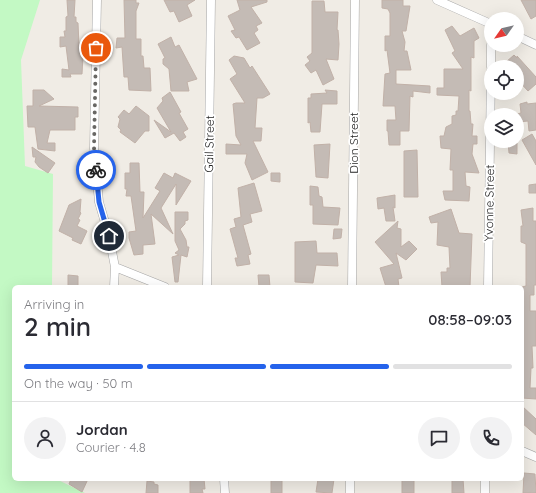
<!DOCTYPE html>
<meta charset="utf-8">
<style>
:root{--surface:#fff;--page:#f2f2f3;--text:#2b2b33;--muted:#7c7c81;--line:#e1e1e2;--accent:#2563eb}
body{margin:0;font-family:Quicksand,sans-serif;background:var(--page);color:var(--text);height:100vh;display:flex;flex-direction:column;font-size:15px;white-space:nowrap}
*{box-sizing:border-box;margin:0}
p{font-size:13px;color:var(--muted)}
.icon{flex:none;width:22px;height:22px;fill:none;stroke:currentColor;stroke-width:2;stroke-linecap:round;stroke-linejoin:round}
.map{position:relative;flex:1;overflow:hidden}
.details{position:absolute;left:12px;top:285px;width:512px;height:196px;display:flex;flex-direction:column;background:var(--surface);border-radius:6px;box-shadow:0 4px 16px #0002}
.details>*{flex:none}
.needle{width:26px;rotate:236deg}
.tools{position:absolute;left:484px;top:12px;display:grid;gap:8px}
.tools a{display:grid;place-items:center;width:40px;height:40px;border-radius:50%;background:var(--surface);box-shadow:0 4px 16px #0002;font-size:20px}
.pin{position:absolute;display:grid;place-items:center;width:34px;height:34px;color:#fff;margin:-17px;border:2px solid #fff;border-radius:50%;box-shadow:0 1px 4px #0007}
.courier{position:absolute;display:grid;place-items:center;width:40px;height:40px;margin:-20px;border:3px solid #2563eb;border-radius:50%;background:#fff;color:#222;box-shadow:0 1px 5px #0007}
.head em{font-style:normal;font-weight:600}
.head div{display:flex;flex-direction:column-reverse}
.head{display:flex;align-items:center;justify-content:space-between;height:68px;padding:0 12px}
h1{font-size:26px;font-weight:600;line-height:30px}
.bar{display:grid;grid-template-columns:repeat(4,1fr);gap:6px 4px;align-content:center;height:48px;padding:0 12px}
.bar i{height:5px;border-radius:3px;background:var(--line)}
.bar .on{background:var(--accent)}
.bar p{grid-column:span 4}
.line{display:flex;align-items:center;gap:10px;padding:0 12px;border-top:1px solid var(--line)}
.line div{flex:1}
.round{display:grid;place-items:center;flex:none;width:42px;height:42px;border-radius:21px;background:var(--page)}
.map>svg:first-child{display:block}
</style>
<div class="map">
<svg width="536" height="493" viewBox="0 0 536 493">
<rect width="100%" height="100%" fill="#f0ece5"/>
<!-- park -->
<path fill="#c3f9c4" d="M0,0H40L21,60L25,166L53,174L52,287H14V479H56L85,493H0Z"/>
<!-- building -->
<path fill="#c4bbb5" stroke="#c1b1a8" d="M67,0H75L74,17H76V22L78,23L79,46H81V56H83L82,74H70L71,77H62V69L69,70L66,46L60,47V37H65L64,31H66V17L68,16Z
M124,0H136V3H139L136,11V39H141V56H143L144,68H150L151,91L129,90L128,77H124L122,47L116,48L117,38H125Z
M164,0H195L187,5L192,16L179,22L174,11L170,12Z
M237,0H267V2L251,7L262,23L256,26L258,30L254,33L260,43L247,50L239,37L236,38L231,31L235,30L228,16L240,10Z
M382,0H403V6H410L406,31H402L405,42L404,51H407L411,70H396V84L430,86V93L413,91V97L410,96L409,131H400V145H389L388,131H387V120H396L395,106H383L385,74L390,73L387,50L385,51V36H390V13L388,9L382,8Z
M521,0H536V16L531,19Z
M312,1H324L325,12H338L337,30H338L339,44L338,60L326,59L334,79L323,85L316,70L311,73L305,65L310,61L307,57L312,53Z
M452,26L460,36L474,28L479,38L474,41V58L471,57V91L469,90V111H470L471,124H473L472,136H477V144H473L472,154L479,173L465,172L466,186L470,187L469,201L445,200L443,191H453V170H450L451,149L441,148L440,136H444L446,127L452,124V116L456,115V111H458L459,96L437,95V88H444V69H463L452,53L455,51L445,30Z
M171,37L175,47L179,45L197,79L187,82L189,91H171L169,69L163,64V59L165,58L158,44Z
M514,55L517,58V56L536,77V84L528,91L517,79V67H510L506,62Z
M234,56L244,58L250,68L252,66L270,94L263,98H257L255,128H262L261,141H253L268,172L252,180L245,163L247,154H226V144L241,145L236,136L233,104L236,103H245L230,79L237,74L229,60Z
M33,90H44L54,99L39,106L78,107V117H75V130H50L47,143H55V151L38,149L35,127H28L27,106H33Z
M325,90L337,91V104H322L320,132H311L310,122L308,123V98H311V94L327,93Z
M170,92L181,112L179,113L188,129L183,132L186,137L180,141L174,133L165,138L154,120L171,132L157,108L163,101L162,98Z
M527,102V104L536,103V130L529,131L528,121L517,122V114L521,113L520,104Z
M136,106L149,116V131H145L135,143L120,132L121,130L118,127L120,119L118,117L124,110L129,114Z
M532,134L536,141V165L522,140Z
M508,141H517V154L509,153Z
M330,144L328,178L316,177L314,145Z
M32,147L55,163L48,173L39,167L35,162L36,157H33Z
M417,150L418,197H404V151Z
M130,163H139L140,192H144L143,218L160,191L155,188L164,173L173,178L175,173L191,181L176,205V184L161,208L173,234L151,214L155,244L143,245V254L134,255L129,238V232L136,231L131,196H126L127,189H125V173H130Z
M271,173H280V182L271,181Z
M254,183L262,211L250,214L252,222L243,225L251,254L248,255L250,264L237,266L235,258H238L230,229L236,227L234,219L241,217L238,188Z
M536,184V193H529V185Z
M310,186L318,187L319,196L322,197L323,207L340,208L338,225L313,224V205H310Z
M395,195V208L393,207L395,221H386L384,208L378,209L377,198Z
M81,199L80,212L81,213L78,219L80,220L77,226L87,231L81,244L72,240L73,238L59,231L69,205Z
M533,208V221H536V285H534V295H530V311H536V346H532L533,368H531L530,388H536V399L522,398V287L526,286V244L521,242V226H523L521,210Z
M451,209L459,233L472,234L470,287H442L441,272H447V268H450L449,247L437,245L438,222L431,223L429,217Z
M175,212H188V220L185,221V224L180,229L186,240L187,247H189L187,257L181,255L178,282H175L172,257L179,255L175,253L179,250L175,241Z
M398,221L397,228L401,229V247L409,241L417,249L406,260L396,253L402,278L398,279L399,287H386L380,268L394,264L375,242Z
M334,229H342L341,238L333,239Z
M316,241L317,253H337L338,266L316,265L313,283L295,282V242Z
M68,275L78,276V287H68Z
M258,275H269L270,287H259Z
M522,406L536,419V435L522,423Z
M524,473L535,474L536,493H523Z
M71,479H88L82,492L69,484Z
M190,479H204L205,489H202L203,493H190Z
M271,479H282V493H271Z
M318,479H334L332,493L316,492Z
M402,479H414V493H402Z
M452,479H463L464,493H452Z
M147,481L154,482V484L158,485V493H146Z"/>
<g fill="none" stroke-linecap="round" stroke-linejoin="round">
<defs>
<path id="minor" d="M97,0L94,148L99,202L109,236L115,267L114,287
M437,0L491,24
M517,36L536,45
M491,67V45
M115,267L165,287
M207,287L211,0
M352,287L355,0
M488,287L491,71
M522,451L536,457
M224,479L225,493
M350,493V479
M485,493V479"/>
</defs>
<!-- minor casing -->
<use href="#minor" stroke="#a6a6a6" stroke-width="9"/>
<!-- minor -->
<use href="#minor" stroke="#fff" stroke-width="8"/>
</g>
<g fill="none" stroke-linecap="round" stroke-linejoin="round">
<!-- done -->
<path stroke="#686764" stroke-width="4" stroke-dasharray="0 7.2" d="M96,170L94,148L96,48"/>
<!-- route -->
<path stroke="#2563eb" stroke-width="5" d="M96,170L99,202L109,236"/>
</g>
<g text-anchor="middle" dominant-baseline="central" stroke-width="3.5" stroke-linejoin="round" paint-order="stroke">
<!-- street labels -->
<g font-size="12" fill="#1f1f1f" stroke="#fff">
<text transform="translate(353 143) rotate(-90)">Dion Street</text>
<text transform="translate(209 144) rotate(-89)">Gail Street</text>
<text transform="translate(489 203) rotate(-89)">Yvonne Street</text>
</g>
</g>
</svg>
<div class="tools">
<a><svg class="needle" viewBox="-14 -14 28 28"><path d="M0-13l5 13h-10z" fill="#e53935"/><path d="M0 13l5-13h-10z" fill="#7c7c81"/></svg></a>
<a><svg class="icon" aria-label="locate" viewBox="0 0 24 24"><circle cx="12" cy="12" r="6"/><path d="M12 2v4M12 18v4M2 12h4M18 12h4"/></svg></a>
<a><svg class="icon" aria-label="layers" viewBox="0 0 24 24"><path d="M12 4l9 5-9 5-9-5zM3 14l9 5 9-5"/></svg></a>
</div>
<div class="pin" style="left:96px;top:48px;background:#ea580c"><svg class="icon" aria-label="bag" viewBox="0 0 24 24"><path d="M5 8h14l-1 12H6zM9 8a3 3 0 0 1 6 0"/></svg></div>
<div class="pin" style="left:109px;top:236px;background:#1f2937"><svg class="icon" aria-label="home" viewBox="0 0 24 24"><path d="M3 11l9-7 9 7M6 9v11h12V9"/></svg></div>
<div class="courier" style="left:96px;top:170px"><svg class="icon" aria-label="bike" viewBox="0 0 24 24"><circle cx="6" cy="16" r="4"/><circle cx="18" cy="16" r="4"/><path d="M6 16l4-8h5l3 8M10 8l3 8H6M13 5h3"/></svg></div>
<section class="details">
<div class="head"><div><h1>2 min</h1><p>Arriving in</p></div><em>08:58–09:03</em></div>
<div class="bar"><i class="on"></i><i class="on"></i><i class="on"></i><i></i><p>On the way · 50 m</p></div>
<div class="line" style="height:72px"><a class="round"><svg class="icon" aria-label="person" viewBox="0 0 24 24"><circle cx="12" cy="8" r="4"/><path d="M4 21q1-7 8-7t8 7"/></svg></a><div><b>Jordan</b><p>Courier · 4.8</p></div><a class="round"><svg class="icon" aria-label="chat" viewBox="0 0 24 24"><path d="M4 5h16v11H9l-5 4z"/></svg></a><a class="round"><svg class="icon" aria-label="phone" viewBox="0 0 24 24"><path d="M5 4h4l2 5-3 2q2 4 5 5l2-3 5 2v4C11 20 4 13 5 4z"/></svg></a></div>
</section>
</div>
